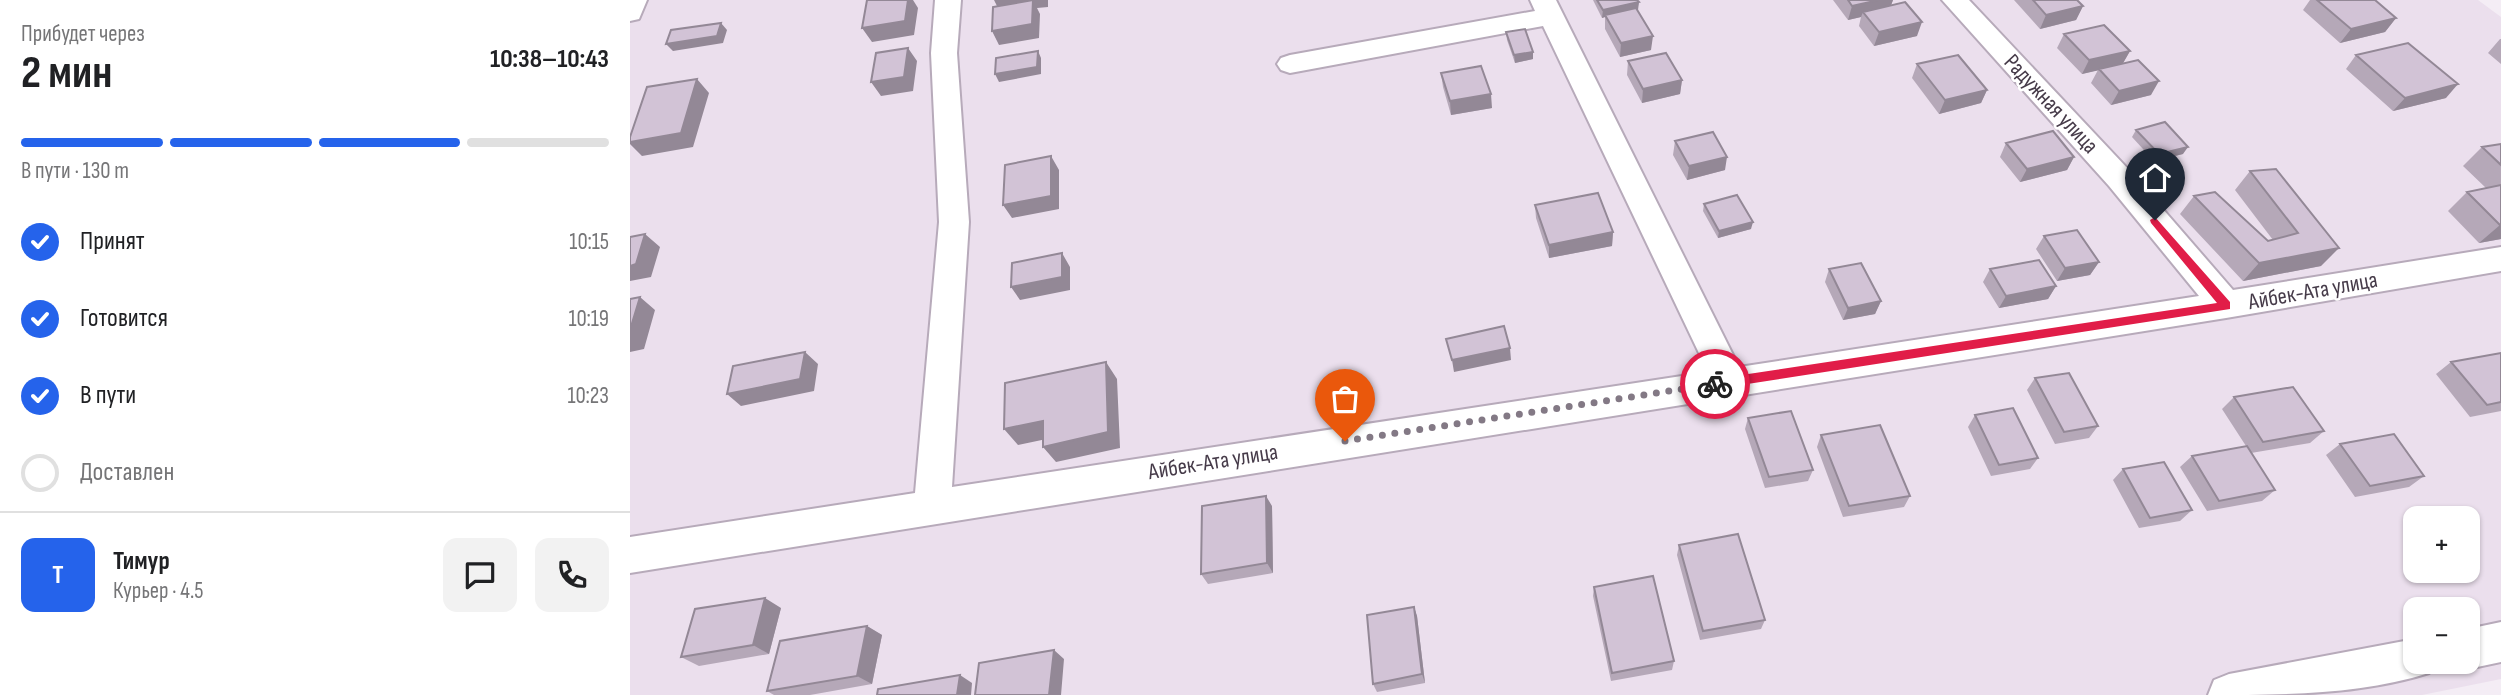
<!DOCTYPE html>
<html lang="ru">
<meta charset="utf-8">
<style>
:root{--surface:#fff;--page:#f2f2f2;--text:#202124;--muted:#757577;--line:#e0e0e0;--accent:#2563eb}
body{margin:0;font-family:"Sofia Sans Condensed",sans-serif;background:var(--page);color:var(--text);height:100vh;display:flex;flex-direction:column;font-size:26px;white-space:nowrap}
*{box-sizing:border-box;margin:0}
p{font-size:23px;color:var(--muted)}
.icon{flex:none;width:38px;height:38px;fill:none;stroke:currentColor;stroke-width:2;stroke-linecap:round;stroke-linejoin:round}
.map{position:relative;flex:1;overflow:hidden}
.sheet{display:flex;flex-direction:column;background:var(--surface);width:630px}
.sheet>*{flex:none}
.tools{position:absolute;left:1773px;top:506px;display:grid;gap:14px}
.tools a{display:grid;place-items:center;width:77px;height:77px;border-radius:14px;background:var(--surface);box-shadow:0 2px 5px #0004;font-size:35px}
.pin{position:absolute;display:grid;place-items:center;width:60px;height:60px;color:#fff;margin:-72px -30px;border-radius:50% 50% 50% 0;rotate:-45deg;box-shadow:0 0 7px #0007}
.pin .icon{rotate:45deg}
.courier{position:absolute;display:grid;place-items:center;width:70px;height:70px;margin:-35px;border:5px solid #e11d48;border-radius:50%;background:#fff;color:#222;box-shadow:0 2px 9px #0007}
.head em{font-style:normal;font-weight:700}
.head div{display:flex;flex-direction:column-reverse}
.head{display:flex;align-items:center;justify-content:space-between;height:119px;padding:0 21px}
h1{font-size:46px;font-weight:700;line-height:52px}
.bar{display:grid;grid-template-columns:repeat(4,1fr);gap:10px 7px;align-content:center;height:84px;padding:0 21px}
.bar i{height:9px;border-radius:5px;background:var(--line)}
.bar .selected{background:var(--accent)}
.bar p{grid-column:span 4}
.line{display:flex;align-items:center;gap:18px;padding:0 21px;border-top:2px solid var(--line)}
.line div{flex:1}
.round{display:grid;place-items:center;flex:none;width:74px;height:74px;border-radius:14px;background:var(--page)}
ol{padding:0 21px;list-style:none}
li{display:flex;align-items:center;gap:21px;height:77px}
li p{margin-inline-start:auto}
li .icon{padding:7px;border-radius:50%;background:var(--accent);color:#fff;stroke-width:4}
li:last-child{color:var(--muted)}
li i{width:38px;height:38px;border:4px solid var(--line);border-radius:50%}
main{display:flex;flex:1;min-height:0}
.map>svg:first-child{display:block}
</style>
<main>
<section class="sheet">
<div class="head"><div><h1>2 мин</h1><p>Прибудет через</p></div><em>10:38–10:43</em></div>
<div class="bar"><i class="selected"></i><i class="selected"></i><i class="selected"></i><i></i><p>В пути · 130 m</p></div>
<ol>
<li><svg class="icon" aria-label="check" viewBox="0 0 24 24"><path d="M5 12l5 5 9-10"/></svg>Принят<p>10:15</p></li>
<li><svg class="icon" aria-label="check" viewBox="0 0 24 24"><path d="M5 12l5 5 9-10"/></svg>Готовится<p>10:19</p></li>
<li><svg class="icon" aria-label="check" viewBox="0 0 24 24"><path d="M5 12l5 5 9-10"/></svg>В пути<p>10:23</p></li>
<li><i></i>Доставлен</li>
</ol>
<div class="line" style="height:126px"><b class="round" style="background:var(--accent);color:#fff">Т</b><div><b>Тимур</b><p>Курьер · 4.5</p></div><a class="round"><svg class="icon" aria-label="chat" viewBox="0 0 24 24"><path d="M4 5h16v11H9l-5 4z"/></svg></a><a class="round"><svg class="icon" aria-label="phone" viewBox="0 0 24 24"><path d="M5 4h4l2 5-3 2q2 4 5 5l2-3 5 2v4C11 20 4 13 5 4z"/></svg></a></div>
</section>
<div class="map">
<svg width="1871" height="695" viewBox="0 0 1871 695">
<rect width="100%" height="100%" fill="#f4edf5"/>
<!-- residential -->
<path fill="#ebdfed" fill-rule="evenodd" d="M0,0H1848L1871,17V679L1792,695H0ZM1785,518H1838V570H1785ZM1785,609H1838V662H1785Z"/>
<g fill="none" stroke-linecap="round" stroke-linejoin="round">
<defs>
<path id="minor" d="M0,0H17L9,19L0,21Z
M305,0H331L327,53L339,222L322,487L1078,372L913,26L660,73L651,70L647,64L651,58L660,55L905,11L900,0H926L1109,367L1569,296L1479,186L1312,0H1339L1499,170L1603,290L1871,247V271L1596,318L0,573V537L285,493L309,222L301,53Z
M1871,622V662L1838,669L1824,663L1838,662V629Z
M1785,639V662H1804L1799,673C1730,695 1651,695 1578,695L1584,680L1599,674Z"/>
</defs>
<!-- minor casing -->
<use href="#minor" stroke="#b7aaba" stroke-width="4"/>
<!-- minor -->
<use href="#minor" fill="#fff" fill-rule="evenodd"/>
</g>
<!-- wall -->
<path fill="#b5a8b8" d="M963,0H1007L1009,2L1007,10L1021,50L990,57L975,29V17L972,18Z
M1203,0H1263L1261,5L1287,36L1244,46L1229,26L1231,17L1218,20Z
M1384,0H1447L1453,6L1446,20L1410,29Z
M1680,0H1745L1766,18L1755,32L1710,43L1673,10Z
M876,32L903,59L885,63L877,40Z
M1434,34L1500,51L1493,63L1521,95L1481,105L1461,83L1468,70L1452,74L1427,48Z
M1870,39H1871V64L1858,53Z
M1726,55L1816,98L1763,111L1716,69Z
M998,61L1052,80L1050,94L1012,103L997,75Z
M1287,64L1357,90L1351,103L1309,114L1282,78Z
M811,73L862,108L821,115L813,87Z
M1506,130L1553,154L1524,161L1502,137Z
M1045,141L1095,170L1057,180L1043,155Z
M1376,143L1444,157L1437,170L1390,182L1370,157Z
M1871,144V239L1849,243L1818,211L1837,192L1856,188L1833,166L1852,147Z
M1646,169L1691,266L1613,281L1550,214L1564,196L1638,241L1643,240L1605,190L1620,171Z
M1074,204L1121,229L1088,238L1073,211Z
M905,205L983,232L982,246L919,258L906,218Z
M1414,236L1469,262L1460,275L1427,281L1406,249Z
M1199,269L1251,301L1245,314L1213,320L1195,282Z
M1360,269L1426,286L1418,299L1369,308L1353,282Z
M1871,353V411L1840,417L1806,374L1821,362Z
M1405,378L1468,426L1459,438L1425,444L1397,390Z
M1604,397L1694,431L1680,443L1621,453L1645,490L1632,501L1577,511L1550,467L1562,456L1616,446L1592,409Z
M1345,415L1408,458L1400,469L1361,476L1338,427Z
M1118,418L1183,470L1178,481L1135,488L1115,429Z
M1191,435L1280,496L1274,507L1213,517L1187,447Z
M1710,444L1794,476L1779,487L1725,497L1696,455Z
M1493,469L1562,510L1550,521L1509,528L1483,480Z
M642,506L643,573L578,584L571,574Z
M1049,545L1135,620L1131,629L1070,640L1047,555Z
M964,587L1044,661L1042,670L981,681L963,596Z
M784,607L787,616L795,683L747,692L743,684Z
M151,608L139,654L69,666L51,657Z
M237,626L252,635L242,684L180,695H144L137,691Z"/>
<!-- shaded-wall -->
<path fill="#938896" d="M278,0H283L288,8L284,35L242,42L232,28Z
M364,0H418V7L407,8L410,14L409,38L369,45L362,31L371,14Z
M1249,0H1263L1259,11L1233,12L1231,17L1218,20L1222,6Z
M1009,2L1008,10L976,17L975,15V17L972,18L973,10Z
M1453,6L1446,20L1410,29L1416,15Z
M1766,18L1755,32L1710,43L1721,29Z
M1292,22L1287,36L1244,46L1249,32Z
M91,23L97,30L93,43L43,51L36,44Z
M1023,36L1021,50L990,57L991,43Z
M278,48L287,61L283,91L251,96L241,82Z
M408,51L411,58V74L369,82L365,74Z
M1500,51L1492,65L1452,74L1459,60Z
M903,52V59L885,63L884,55Z
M67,79L79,93L63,147L12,156L0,144V142Z
M1052,80L1050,94L1012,103L1013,89Z
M1529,81L1521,95L1481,105L1489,91Z
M1828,84L1816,98L1763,111L1775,98Z
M1357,90L1351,103L1309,114L1315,100Z
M861,94L862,108L821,115L820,101Z
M1558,147L1553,154L1524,161L1529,154Z
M421,156L429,170V209L382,218L373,205Z
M1097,157L1095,170L1057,180L1059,166Z
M1444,157L1437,170L1390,182L1397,169Z
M1123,222L1121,229L1088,238L1089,231Z
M1871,224V239L1849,243L1870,225Z
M983,232L982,246L919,258V245Z
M15,234L30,247L21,277L0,281V266Z
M1709,248L1691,266L1613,281L1629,263Z
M432,253L440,267V290L390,300L381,287Z
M1469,262L1460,275L1427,281L1435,268Z
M1426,286L1418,299L1369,308L1376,296Z
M10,297L25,310L14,349L0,352V330Z
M1251,301L1245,314L1213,320L1218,308Z
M880,348L881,360L824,372L822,360Z
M175,352L188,364L184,391L111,406L97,394Z
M476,362L487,379L490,448L426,462L413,447Z
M413,421L426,437L388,445L374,429Z
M636,496L642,506L643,573L637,563Z
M135,598L151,608L139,654L123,645Z
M784,607L787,616L795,683L792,674Z
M237,626L252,635L242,684L227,676Z
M424,650L434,659L431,695H419Z
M330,675L342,683L341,695H327Z"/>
<!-- building -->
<path fill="#d2c3d6" stroke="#938896" stroke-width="2" d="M237,0H278L275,21L232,28Z
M403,0L402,24L362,31L363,7Z
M967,0H1007L1009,2L973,10Z
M1218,0H1249L1222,6Z
M1403,0H1447L1453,6L1416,15Z
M1687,0H1745L1766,18L1721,29Z
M1275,2L1292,22L1249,32L1233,12Z
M1006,8L1023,36L991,43L975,15Z
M91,23L87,36L36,44L41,30Z
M1474,25L1500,51L1459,60L1434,34Z
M895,29L903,52L884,55L876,32Z
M1778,43L1828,84L1775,98L1726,55Z
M278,48L274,77L241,82L246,53Z
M408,51L407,67L365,74L366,58Z
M1036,53L1052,80L1013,89L998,61Z
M1328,55L1357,90L1315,100L1287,64Z
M1508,60L1529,81L1489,91L1469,69Z
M851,66L861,94L820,101L811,73Z
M67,79L51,133L0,142V137L17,87Z
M1535,122L1558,147L1529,154L1506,130Z
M1423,131L1444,157L1397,169L1376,143Z
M1083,132L1097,157L1059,166L1045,141Z
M1871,144V165L1852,147Z
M421,156V196L373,205L375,165Z
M1646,169L1709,248L1629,263L1564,196L1585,192L1638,241L1668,233L1620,171Z
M1871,185V224L1870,225L1837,192Z
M968,193L983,232L919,245L905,205Z
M1107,195L1123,222L1089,231L1074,204Z
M1447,230L1469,262L1435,268L1414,236Z
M15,234L6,264L0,266V237Z
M432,253V277L381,287L382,263Z
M1409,260L1426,286L1376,296L1360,269Z
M1231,263L1251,301L1218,308L1199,269Z
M10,297L0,330V299Z
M874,326L880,348L822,360L816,339Z
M175,352L170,379L97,394L103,366Z
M1871,353V402L1857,405L1821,362Z
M476,362L478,432L413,447V421L374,429L375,383Z
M1439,373L1468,426L1434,432L1405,378Z
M1663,387L1694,431L1633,442L1604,397Z
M1383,408L1408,458L1369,465L1345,415Z
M1161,411L1183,470L1139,477L1118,418Z
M1250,425L1280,496L1219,506L1191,435Z
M1764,434L1794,476L1740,486L1710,444Z
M1617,446L1645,490L1589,501L1562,456Z
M1534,462L1562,510L1520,518L1493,469Z
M636,496L637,563L571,574L572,506Z
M1108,534L1135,620L1073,631L1049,545Z
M1023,576L1044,661L982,673L964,587Z
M135,598L123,645L51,657L65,609Z
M784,607L792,674L743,684L737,615Z
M237,626L227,676L137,691L150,641Z
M424,650L419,695H345L349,663Z
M330,675L327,695H247L248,689Z"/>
<!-- route -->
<path fill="#e11d48" d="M1525,217L1600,302V309L1085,389L1079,384L1085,379L1587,303L1521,223L1520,220Z"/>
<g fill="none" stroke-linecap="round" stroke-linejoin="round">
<!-- done -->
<path stroke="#837985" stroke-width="7" stroke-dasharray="0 12.6" d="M715,441L1085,384"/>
</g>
<g text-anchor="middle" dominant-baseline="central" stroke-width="5" stroke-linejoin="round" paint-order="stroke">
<!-- street labels -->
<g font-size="23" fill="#463b49" stroke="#fff">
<text transform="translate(1421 104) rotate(47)">Радужная улица</text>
<text transform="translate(1683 291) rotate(-10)">Айбек-Ата улица</text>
<text transform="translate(583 462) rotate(-9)">Айбек-Ата улица</text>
</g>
</g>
</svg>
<div class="tools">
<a>+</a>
<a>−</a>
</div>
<div class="pin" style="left:715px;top:441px;background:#ea580c"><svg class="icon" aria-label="bag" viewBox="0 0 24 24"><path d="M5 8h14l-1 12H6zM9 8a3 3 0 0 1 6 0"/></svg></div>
<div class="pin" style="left:1525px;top:220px;background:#1f2937"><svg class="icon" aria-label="home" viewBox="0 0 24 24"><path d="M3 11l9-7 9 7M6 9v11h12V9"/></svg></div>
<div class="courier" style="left:1085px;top:384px"><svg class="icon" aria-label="bike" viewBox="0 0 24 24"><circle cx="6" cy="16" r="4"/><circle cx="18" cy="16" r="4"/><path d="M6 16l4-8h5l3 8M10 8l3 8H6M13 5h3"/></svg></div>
</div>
</main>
